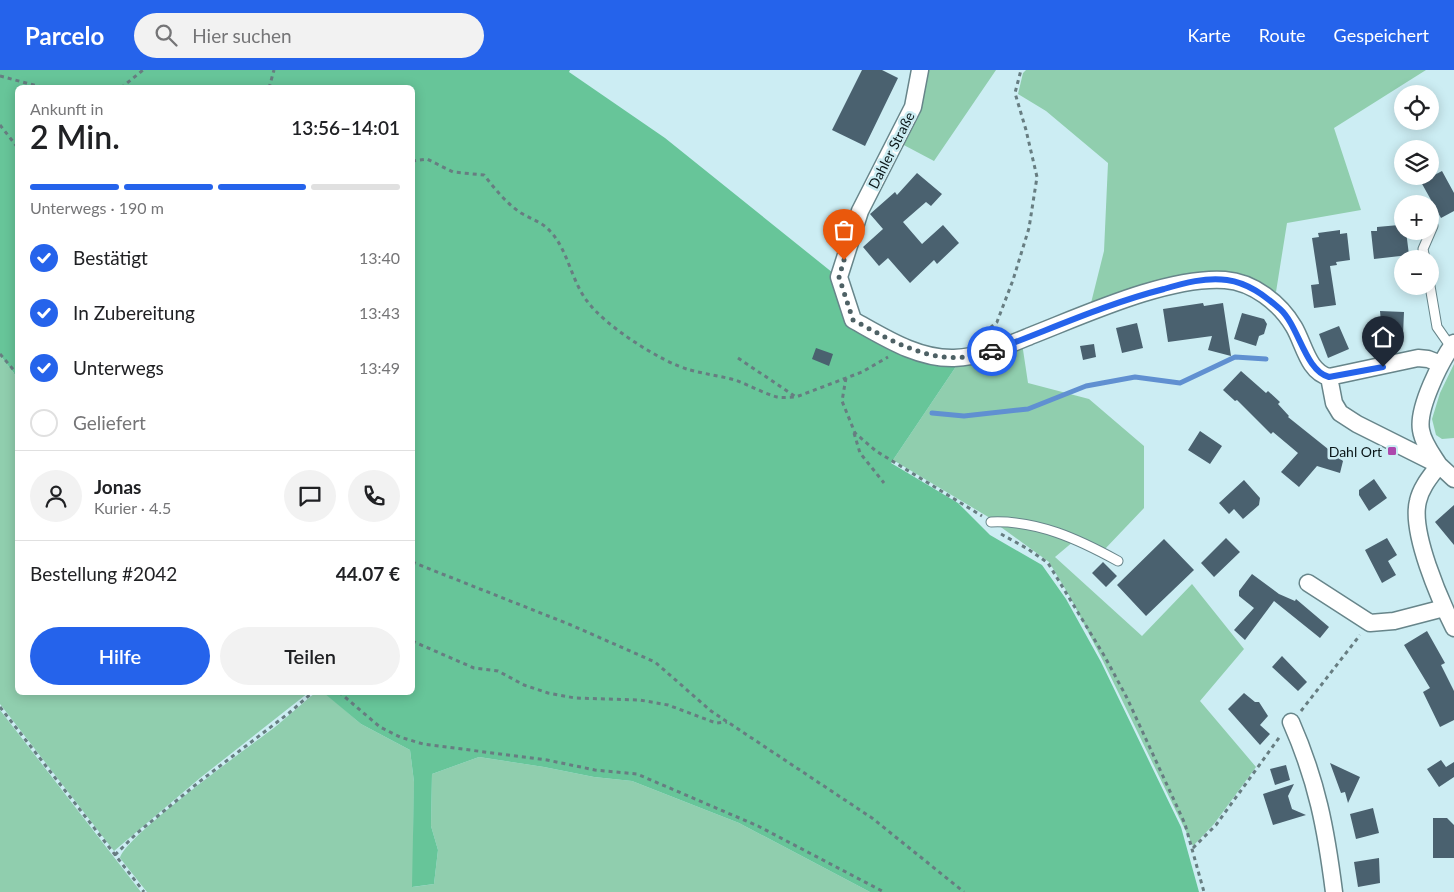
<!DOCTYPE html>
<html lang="de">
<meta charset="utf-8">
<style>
:root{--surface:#fff;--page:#f2f2f2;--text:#202124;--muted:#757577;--line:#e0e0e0;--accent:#2563eb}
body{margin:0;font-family:Lato,sans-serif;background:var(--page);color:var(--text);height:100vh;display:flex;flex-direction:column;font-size:19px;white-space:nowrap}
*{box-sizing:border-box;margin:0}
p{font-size:16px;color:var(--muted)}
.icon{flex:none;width:28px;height:28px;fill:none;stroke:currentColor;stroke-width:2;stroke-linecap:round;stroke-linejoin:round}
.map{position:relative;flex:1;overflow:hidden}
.drawer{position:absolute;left:15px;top:15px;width:400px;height:610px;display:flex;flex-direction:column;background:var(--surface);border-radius:8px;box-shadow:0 2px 12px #0003}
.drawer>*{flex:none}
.controls{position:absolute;left:1394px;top:15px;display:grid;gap:10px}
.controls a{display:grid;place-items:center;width:45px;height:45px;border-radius:50%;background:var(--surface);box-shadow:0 2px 12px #0003;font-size:25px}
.pin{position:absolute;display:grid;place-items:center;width:42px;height:42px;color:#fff;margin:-51px -21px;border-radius:50% 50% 50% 0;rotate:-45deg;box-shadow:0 0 5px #0007}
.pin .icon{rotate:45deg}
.courier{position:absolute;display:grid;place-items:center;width:50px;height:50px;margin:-25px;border:4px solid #2563eb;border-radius:50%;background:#fff;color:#222;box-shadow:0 1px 6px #0007}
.head em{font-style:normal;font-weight:600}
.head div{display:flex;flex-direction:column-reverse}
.head{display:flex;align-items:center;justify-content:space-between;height:85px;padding:0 15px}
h1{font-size:32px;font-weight:600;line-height:38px}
.bar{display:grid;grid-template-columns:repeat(4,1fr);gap:8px 5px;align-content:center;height:60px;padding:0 15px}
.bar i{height:6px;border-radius:4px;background:var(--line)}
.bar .current{background:var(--accent)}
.bar p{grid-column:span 4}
.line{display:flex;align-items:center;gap:12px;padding:0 15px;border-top:1px solid var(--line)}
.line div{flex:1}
.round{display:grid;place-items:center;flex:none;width:52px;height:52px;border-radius:26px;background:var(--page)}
ol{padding:0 15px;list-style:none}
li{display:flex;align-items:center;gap:15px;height:55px}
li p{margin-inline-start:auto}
li .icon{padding:5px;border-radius:50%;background:var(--accent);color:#fff;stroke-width:4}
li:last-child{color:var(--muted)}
li i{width:28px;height:28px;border:2px solid var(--line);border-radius:50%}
.cta{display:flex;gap:10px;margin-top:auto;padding:10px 15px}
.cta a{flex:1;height:58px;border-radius:30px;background:var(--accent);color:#fff;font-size:20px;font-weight:600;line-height:58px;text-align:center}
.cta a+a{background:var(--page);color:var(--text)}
header{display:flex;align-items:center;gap:30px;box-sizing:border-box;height:70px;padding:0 25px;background:var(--accent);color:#fff}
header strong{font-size:24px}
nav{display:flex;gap:28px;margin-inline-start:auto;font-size:18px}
.search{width:350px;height:45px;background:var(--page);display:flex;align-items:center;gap:12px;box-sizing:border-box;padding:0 18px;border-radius:28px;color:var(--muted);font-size:19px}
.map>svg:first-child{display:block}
</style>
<header>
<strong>Parcelo</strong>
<div class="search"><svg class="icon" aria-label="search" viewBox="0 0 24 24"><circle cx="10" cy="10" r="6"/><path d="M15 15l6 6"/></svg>Hier suchen</div>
<nav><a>Karte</a><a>Route</a><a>Gespeichert</a></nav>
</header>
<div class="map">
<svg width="1454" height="822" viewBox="0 0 1454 822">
<rect width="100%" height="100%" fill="#ccedf3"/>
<!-- green -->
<path fill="#90ceae" d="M923,0H996L934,91L900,73Z
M1026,0H1426L1334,58L1361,140L1287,153L1276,222L1246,209L1208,205L1089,241L1104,181L1108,93L1046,41L1018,24L1023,3Z
M1022,273L1028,313L1089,329L1144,376V438L1104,480C1068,466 1030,445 990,448L893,390L959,292Z
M0,285L17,307L18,622L308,623L200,708L114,781L0,634Z
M1454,294V368L1442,369L1436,365L1432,349L1440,323Z
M1013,454L1074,471L1055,487L1142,566L1192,514L1244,579L1200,631L1256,697L1214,754L1193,776L1103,591L1070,527L1049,492L998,455Z
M324,622L361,654L410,680L414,712L413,817L434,814L438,780L431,756L432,704L479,687L544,697L594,707L632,711L739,753L870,822H147L120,788C126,765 249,677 275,657C282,652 312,624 316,623C318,622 321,623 324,622Z
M0,640L141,822H0Z"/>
<!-- forest -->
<path fill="#67c599" d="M0,0H570L569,2L665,68L833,203L850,253L959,292L891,393L958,433L990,465L1042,495L1066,529L1101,592L1181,757L1199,822H870L739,753L632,711L594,707L544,697L479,687L432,704L431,756L438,780L434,814L412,817L414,712L410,680L361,654L324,623L412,622V18H18L17,307L0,285Z"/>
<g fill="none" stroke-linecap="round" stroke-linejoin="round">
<!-- stream -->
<path stroke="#6090d1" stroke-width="5" d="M932,343L964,346L1028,339L1086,316L1135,307L1180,313L1235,287L1266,289"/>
</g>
<!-- building -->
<path fill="#4a616f" d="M862,0H882L898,8L865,76L832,60Z
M1442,101L1454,123V141L1441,148L1421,112Z
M917,103L942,124L931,136L926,132L903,152L922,174L943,155L959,173L937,194L934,190L910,213L888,188L879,196L863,177L883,159L870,144L895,122L897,125Z
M1399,155V158H1402V161H1406L1409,185L1374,189L1371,161H1377V157Z
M1340,160V164L1347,163L1350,190L1336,192L1337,195L1330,196L1336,235L1314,238L1311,215L1319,214L1312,168L1319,167L1318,163Z
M1203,233L1204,236L1223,233L1231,286L1208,280L1212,266L1168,272L1163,239Z
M1380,241L1404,242L1403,265L1382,264Z
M1242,243L1264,249L1267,254L1264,264L1259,266L1256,276L1234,269Z
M1137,253L1143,278L1122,283L1116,258Z
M1339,256L1349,279L1328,288L1319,264Z
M1094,274L1096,287L1083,290L1080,276Z
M816,278L833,284L829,296L812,289Z
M1241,301L1266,323L1268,321L1280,332L1278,334L1289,346L1288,347L1343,391L1340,403L1317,396L1299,417L1281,402L1298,383L1273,362L1271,364L1237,330L1235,331L1223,320Z
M1200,361L1222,376L1210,394L1188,380Z
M1374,409L1387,428L1369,441L1359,425V420Z
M1244,410L1260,428L1259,435L1243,449L1234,439L1229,444L1219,433Z
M1454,435V475L1435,452Z
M1226,468L1240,482L1214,507L1201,493Z
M1387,468L1397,485L1388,491L1396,505L1382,513L1365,480Z
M1164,469L1194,500L1146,546L1117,515Z
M1103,492L1117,506L1106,517L1092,503Z
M1252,504L1279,524L1295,531L1296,529L1329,557L1320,568L1274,531L1245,570L1234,560L1254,538L1239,526V521Z
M1427,561L1445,593L1441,595L1454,621V650L1440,657L1423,622L1430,618L1404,575Z
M1282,586L1307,612L1298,621L1272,597Z
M1244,623L1255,632H1259L1268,646L1260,655L1270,664L1260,675L1228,639Z
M1441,690L1446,697L1454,692V707L1439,717L1427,699Z
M1330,693L1360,707L1348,733L1345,722L1341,723Z
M1286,695L1290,710L1275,715L1270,699Z
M1294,714L1288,726L1292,739L1306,745L1273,755L1263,724Z
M1373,738L1379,763L1356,769L1350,744Z
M1433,748H1447L1454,755V788H1433Z
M1379,788L1380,813L1358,817L1354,792Z"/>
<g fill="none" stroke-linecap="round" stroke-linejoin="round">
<defs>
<path id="service" d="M1425,189L1423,179L1433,156
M1430,216L1437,257L1451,277
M991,452C1037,450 1078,469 1118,491"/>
<path id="minor" d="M920,0L913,37L860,141L839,207L853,250C884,267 917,289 954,288C981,287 1006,276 1030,266C1084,245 1168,206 1225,210C1253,212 1280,233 1294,257C1304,274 1308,302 1329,307L1418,288L1428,289L1441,294
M1329,307L1334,333L1340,343L1357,354L1439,395L1454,409
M1439,395C1431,406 1421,417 1418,431C1410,462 1440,530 1454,558
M1439,395C1432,384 1423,373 1421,360C1417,338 1441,291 1454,273
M1308,513L1370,553L1394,551L1444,538
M1291,652C1317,711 1326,759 1334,822"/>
</defs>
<!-- service casing -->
<use href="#service" stroke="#67858a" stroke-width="11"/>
<!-- minor casing -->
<use href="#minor" stroke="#67858a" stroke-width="19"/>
<!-- path -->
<path stroke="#677d81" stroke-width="3" stroke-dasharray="4 4" stroke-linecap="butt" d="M0,6L45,18
M121,18L143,0
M269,18L274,0
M0,55L18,78
M412,91L427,89L453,102L484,105C495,119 506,133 521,143C531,149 542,152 550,161C568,180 571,210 587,231C605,256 661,292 690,300C705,304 720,306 735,310C749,315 763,323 777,327C783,328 790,327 796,327
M978,268L997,252L1013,210L1029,158L1037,107L1026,60L1015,23L1021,0
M0,284L18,305
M738,288L796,327L862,302L888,287
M846,308L842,331L855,363L876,381L982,446
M854,363L860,383L884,413
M1001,464L1028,479L1048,493L1105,587L1127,628L1185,754L1204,822
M412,492L571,555L655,592L711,641L872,748L964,822
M412,571L474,598L498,601L524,615L548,623L575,628L640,630L668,635L716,653L727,652
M339,622L380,657L400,667L423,674L547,690L595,700L637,704L758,756L884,822
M0,637L144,822
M1301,641L1360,565
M1193,778L1216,755L1281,665
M115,785L136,764L199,712L289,643L313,622"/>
<!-- service -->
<use href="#service" stroke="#fff" stroke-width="9"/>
<!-- minor -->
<use href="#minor" stroke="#fff" stroke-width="16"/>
</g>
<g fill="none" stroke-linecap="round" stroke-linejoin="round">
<!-- done -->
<path stroke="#4e6165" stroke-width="5" stroke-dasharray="0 9" d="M844,190L839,207L853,250C898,274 939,300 992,281"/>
<!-- route -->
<path stroke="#2563eb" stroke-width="6" d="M992,281C1049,260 1105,234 1164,219C1184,213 1206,207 1227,210C1248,213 1264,225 1280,239C1299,256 1305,301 1329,307L1383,297"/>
</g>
<!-- markers -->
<rect fill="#ac48ad" stroke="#ccedf3" stroke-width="2" x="1387" y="376" width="10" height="10" rx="2.5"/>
<g text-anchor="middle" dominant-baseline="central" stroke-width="5" stroke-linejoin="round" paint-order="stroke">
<!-- street labels -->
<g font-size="14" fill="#0a1618" stroke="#ccedf3">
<text transform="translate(891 80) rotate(-63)">Dahler Straße</text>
</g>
<!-- poi labels -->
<g font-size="14" fill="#0a1618" stroke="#ccedf3" text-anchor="end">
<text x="1382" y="381">Dahl Ort</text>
</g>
</g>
</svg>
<div class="controls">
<a><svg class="icon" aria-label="locate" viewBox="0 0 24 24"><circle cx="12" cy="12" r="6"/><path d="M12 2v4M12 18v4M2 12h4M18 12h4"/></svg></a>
<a><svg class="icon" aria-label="layers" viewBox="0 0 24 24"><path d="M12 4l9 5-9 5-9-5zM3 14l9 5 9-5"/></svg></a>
<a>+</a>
<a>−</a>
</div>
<div class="pin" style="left:844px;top:190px;background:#ea580c"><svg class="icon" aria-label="bag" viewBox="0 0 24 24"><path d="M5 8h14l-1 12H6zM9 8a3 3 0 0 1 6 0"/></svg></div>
<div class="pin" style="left:1383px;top:297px;background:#1f2937"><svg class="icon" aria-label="home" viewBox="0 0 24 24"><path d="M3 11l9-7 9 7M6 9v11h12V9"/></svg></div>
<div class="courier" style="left:992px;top:281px"><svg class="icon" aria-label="car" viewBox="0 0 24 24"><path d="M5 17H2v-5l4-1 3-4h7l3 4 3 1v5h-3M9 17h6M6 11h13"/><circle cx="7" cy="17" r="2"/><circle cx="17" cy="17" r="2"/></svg></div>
<section class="drawer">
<div class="head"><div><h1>2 Min.</h1><p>Ankunft in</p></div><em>13:56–14:01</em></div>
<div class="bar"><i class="current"></i><i class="current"></i><i class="current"></i><i></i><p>Unterwegs · 190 m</p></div>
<ol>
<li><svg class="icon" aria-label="check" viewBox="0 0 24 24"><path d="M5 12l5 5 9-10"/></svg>Bestätigt<p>13:40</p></li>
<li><svg class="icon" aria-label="check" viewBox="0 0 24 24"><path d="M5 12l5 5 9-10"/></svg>In Zubereitung<p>13:43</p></li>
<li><svg class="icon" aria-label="check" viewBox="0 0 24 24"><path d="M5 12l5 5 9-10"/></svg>Unterwegs<p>13:49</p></li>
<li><i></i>Geliefert</li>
</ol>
<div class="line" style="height:90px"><a class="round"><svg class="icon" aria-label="person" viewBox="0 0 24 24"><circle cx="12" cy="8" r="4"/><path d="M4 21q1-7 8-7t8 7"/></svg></a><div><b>Jonas</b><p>Kurier · 4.5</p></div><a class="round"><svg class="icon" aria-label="chat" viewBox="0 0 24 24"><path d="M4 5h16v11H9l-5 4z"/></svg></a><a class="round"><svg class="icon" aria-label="phone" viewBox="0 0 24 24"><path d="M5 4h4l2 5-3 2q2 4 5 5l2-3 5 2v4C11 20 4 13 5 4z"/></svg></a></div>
<div class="line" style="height:65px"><div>Bestellung #2042</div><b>44.07 €</b></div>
<div class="cta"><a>Hilfe</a><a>Teilen</a></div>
</section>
</div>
